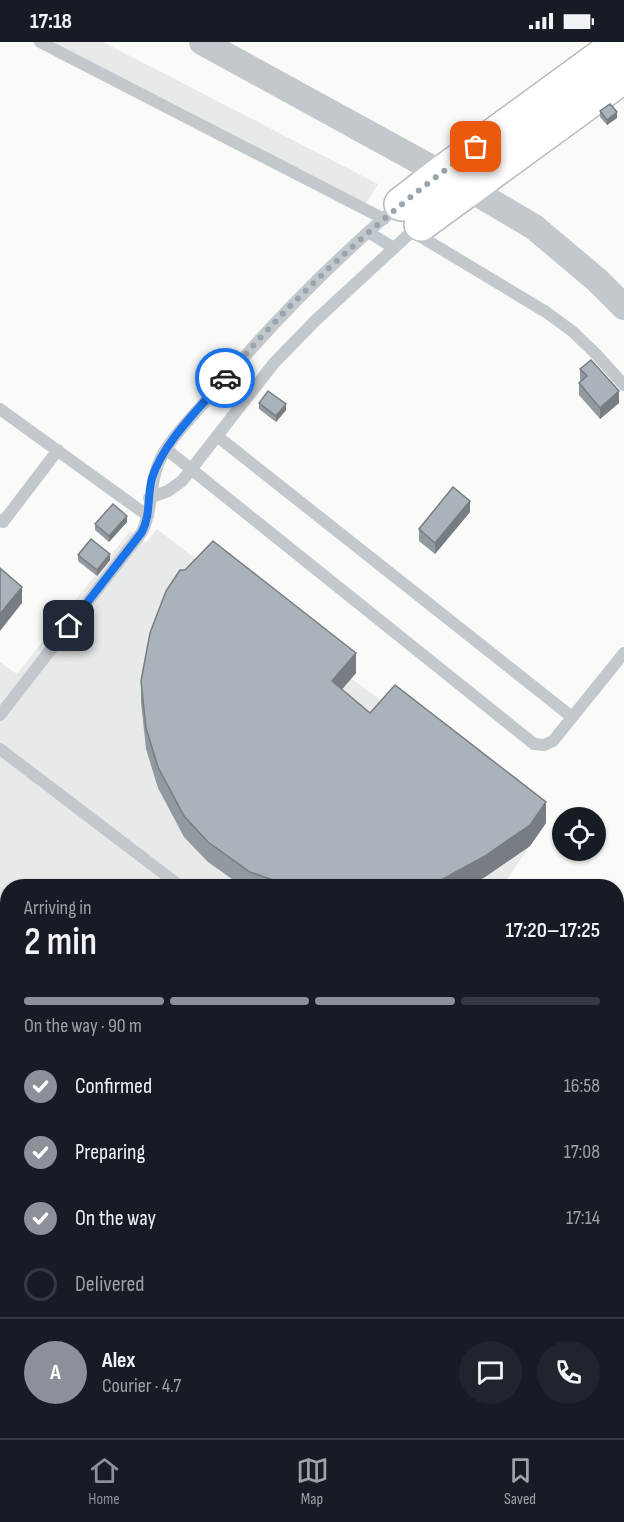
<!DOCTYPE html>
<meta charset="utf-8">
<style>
:root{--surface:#171b24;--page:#20242c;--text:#f1f3f6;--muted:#9ea1a6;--line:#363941;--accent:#8c9099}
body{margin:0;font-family:"Sofia Sans Condensed",sans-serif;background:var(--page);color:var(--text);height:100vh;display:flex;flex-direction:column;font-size:22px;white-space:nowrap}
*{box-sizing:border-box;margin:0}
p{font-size:20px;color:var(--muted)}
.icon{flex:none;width:33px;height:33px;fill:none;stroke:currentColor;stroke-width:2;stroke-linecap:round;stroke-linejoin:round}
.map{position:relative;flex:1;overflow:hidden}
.panel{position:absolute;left:0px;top:837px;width:624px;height:560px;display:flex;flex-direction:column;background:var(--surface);border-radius:24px 24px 0 0;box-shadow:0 2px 4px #0004}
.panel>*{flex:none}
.controls{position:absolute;left:552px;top:765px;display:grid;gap:12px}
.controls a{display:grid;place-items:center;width:54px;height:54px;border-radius:50%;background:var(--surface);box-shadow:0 2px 4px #0004;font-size:30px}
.pin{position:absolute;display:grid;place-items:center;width:51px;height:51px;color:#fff;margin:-26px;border-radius:12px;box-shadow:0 3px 9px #0006}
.courier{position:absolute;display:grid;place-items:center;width:60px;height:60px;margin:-30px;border:4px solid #1a73e8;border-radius:50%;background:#fff;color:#222;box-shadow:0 2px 8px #0007}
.head em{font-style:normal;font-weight:600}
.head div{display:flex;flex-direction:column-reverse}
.head{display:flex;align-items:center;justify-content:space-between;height:102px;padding:0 24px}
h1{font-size:39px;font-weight:600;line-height:45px}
.bar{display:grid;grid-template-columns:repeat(4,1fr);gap:9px 6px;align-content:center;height:72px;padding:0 24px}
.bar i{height:8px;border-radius:4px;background:var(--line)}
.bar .on{background:var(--accent)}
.bar p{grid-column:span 4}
.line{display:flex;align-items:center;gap:15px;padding:0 24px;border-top:2px solid var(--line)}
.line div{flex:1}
.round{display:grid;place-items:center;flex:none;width:63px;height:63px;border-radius:32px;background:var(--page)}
ol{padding:0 24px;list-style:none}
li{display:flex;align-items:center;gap:18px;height:66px}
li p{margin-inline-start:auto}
li .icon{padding:6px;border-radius:50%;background:var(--accent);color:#fff;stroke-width:4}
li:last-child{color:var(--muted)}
li i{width:33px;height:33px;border:3px solid var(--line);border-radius:50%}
.status{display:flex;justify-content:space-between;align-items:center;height:42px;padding:0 30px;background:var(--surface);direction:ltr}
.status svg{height:16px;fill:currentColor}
.tabs{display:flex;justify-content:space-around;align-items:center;height:84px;border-top:2px solid var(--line);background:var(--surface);font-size:16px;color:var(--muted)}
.tabs a{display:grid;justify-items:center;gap:3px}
.tabs .on{color:var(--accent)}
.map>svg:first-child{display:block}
</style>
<div class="status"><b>17:18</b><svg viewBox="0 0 49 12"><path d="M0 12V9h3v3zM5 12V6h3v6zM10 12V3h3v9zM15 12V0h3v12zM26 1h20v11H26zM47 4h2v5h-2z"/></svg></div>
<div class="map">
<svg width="624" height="1396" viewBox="0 0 624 1396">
<rect width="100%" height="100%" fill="#fafaf8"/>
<!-- built -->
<path fill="#e8e9e9" d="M33,0H103L378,142L360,171Z
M157,487L360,643L546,781L502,844H8V1389H616L617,1350L624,1356V1396H0V620L17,632L130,489L146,501Z"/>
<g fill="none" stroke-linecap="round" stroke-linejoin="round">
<!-- taxiway -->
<path stroke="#ced2d4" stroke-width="62" d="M0,1312L8,1318
M101,1389L111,1396"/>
<defs>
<path id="secondary" d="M401,162L440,132L621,0
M421,182L624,34"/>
</defs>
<!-- secondary casing -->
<use href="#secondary" stroke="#b3babf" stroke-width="36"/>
<!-- lane -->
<path stroke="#c3c8cc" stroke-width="12" d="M40,0L384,177
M368,190L394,206
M413,190L546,270L572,289L595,311L624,343
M0,367L148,474
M217,394L572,675
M166,407L534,702L544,703L553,699L624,611
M149,456L168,449L182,439L274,321L316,278L420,182
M0,478L3,480L58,408
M0,673L142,490C155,463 147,436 166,407C179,387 197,369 213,351C270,283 332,220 400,162
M0,707L180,844
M0,935L8,925
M616,1370L624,1375"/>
<!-- street -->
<path stroke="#c3c8cc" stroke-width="26" d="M202,0L468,146L534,185L597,238L624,265"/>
<!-- secondary -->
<use href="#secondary" stroke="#fff" stroke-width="33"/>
</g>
<!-- wall -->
<path fill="#929a9f" d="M600,69L617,76L607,83L600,75Z
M580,327L619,361L600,377L579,353V341L581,339L580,338Z
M259,361L286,368L276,380L259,367Z
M470,470L435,512L419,499V487Z
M127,480L109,500L95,488V482Z
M78,513L110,518L97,534L78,519Z
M356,631L342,647L370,671L546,781L530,804L485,835L467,844H242L208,820L184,795L158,746L146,707L141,660V639Z"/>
<!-- shaded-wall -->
<path fill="#777d82" d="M617,70V76L607,83V78Z
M619,349V361L600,377V366Z
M286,362V368L276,380V374Z
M470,459V470L435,512V501Z
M127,474V480L109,500V494Z
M110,512V518L97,534V528Z
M22,545V561L0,589V572Z
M356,611V631L332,659V639Z
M546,760V781L530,804L485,835L467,844H416Z"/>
<!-- building -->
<path fill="#aab3b9" stroke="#777d82" stroke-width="1.5" d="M610,62L617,70L607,78L600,69Z
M591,318L619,349L600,366L579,341L587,334L580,327Z
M268,349L286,362L276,374L259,361Z
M453,445L470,459L435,501L419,487Z
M113,462L127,474L109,494L95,482Z
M91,497L110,512L97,528L78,513Z
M213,499L356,611L332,639L370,671L395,643L546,760L530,783L485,814L441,838L416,844H290L250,830L208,800L184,774L158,725L146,686L141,639L150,591L166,549L180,528H185Z
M0,526L22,545L0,572Z"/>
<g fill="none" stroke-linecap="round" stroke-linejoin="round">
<!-- done -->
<path stroke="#99a4ac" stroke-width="6" stroke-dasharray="0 10.8" d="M225,336C299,248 384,172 476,105"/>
<!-- route -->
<path stroke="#1a73e8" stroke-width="8" d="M69,584L142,490C151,472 147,454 152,436C164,399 201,365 225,336"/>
</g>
</svg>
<div class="controls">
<a><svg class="icon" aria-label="locate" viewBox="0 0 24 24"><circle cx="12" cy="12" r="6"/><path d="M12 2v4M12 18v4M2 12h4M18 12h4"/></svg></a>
</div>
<div class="pin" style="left:476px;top:105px;background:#ea580c"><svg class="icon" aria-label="bag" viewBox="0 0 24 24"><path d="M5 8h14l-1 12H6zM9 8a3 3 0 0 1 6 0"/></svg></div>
<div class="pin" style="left:69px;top:584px;background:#1f2937"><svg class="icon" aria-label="home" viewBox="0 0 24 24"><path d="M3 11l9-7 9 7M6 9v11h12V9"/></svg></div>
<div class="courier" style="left:225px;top:336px"><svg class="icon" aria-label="car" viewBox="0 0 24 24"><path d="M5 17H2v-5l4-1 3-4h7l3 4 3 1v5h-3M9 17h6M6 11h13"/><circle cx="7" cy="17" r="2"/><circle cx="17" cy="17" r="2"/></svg></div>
<section class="panel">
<div class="head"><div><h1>2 min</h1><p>Arriving in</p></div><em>17:20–17:25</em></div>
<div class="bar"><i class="on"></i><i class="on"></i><i class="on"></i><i></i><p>On the way · 90 m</p></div>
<ol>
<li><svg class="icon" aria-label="check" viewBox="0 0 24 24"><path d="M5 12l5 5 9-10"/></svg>Confirmed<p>16:58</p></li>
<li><svg class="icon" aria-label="check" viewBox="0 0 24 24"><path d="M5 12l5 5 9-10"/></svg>Preparing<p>17:08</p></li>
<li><svg class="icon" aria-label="check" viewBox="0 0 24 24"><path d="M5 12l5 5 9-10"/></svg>On the way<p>17:14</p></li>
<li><i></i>Delivered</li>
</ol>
<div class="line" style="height:108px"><b class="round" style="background:var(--accent);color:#fff">A</b><div><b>Alex</b><p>Courier · 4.7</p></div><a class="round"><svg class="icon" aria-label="chat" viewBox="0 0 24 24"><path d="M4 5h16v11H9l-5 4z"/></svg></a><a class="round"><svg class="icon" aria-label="phone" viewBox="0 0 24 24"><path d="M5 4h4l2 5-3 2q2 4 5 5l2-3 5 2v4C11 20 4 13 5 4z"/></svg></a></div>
</section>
</div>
<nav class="tabs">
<a class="on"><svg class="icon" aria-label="home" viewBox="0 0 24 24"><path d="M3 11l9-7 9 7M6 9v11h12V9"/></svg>Home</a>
<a><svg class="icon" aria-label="map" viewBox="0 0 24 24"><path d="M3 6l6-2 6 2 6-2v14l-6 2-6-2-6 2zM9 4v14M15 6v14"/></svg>Map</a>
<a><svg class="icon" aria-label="saved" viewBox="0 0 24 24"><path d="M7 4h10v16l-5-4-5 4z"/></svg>Saved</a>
</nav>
